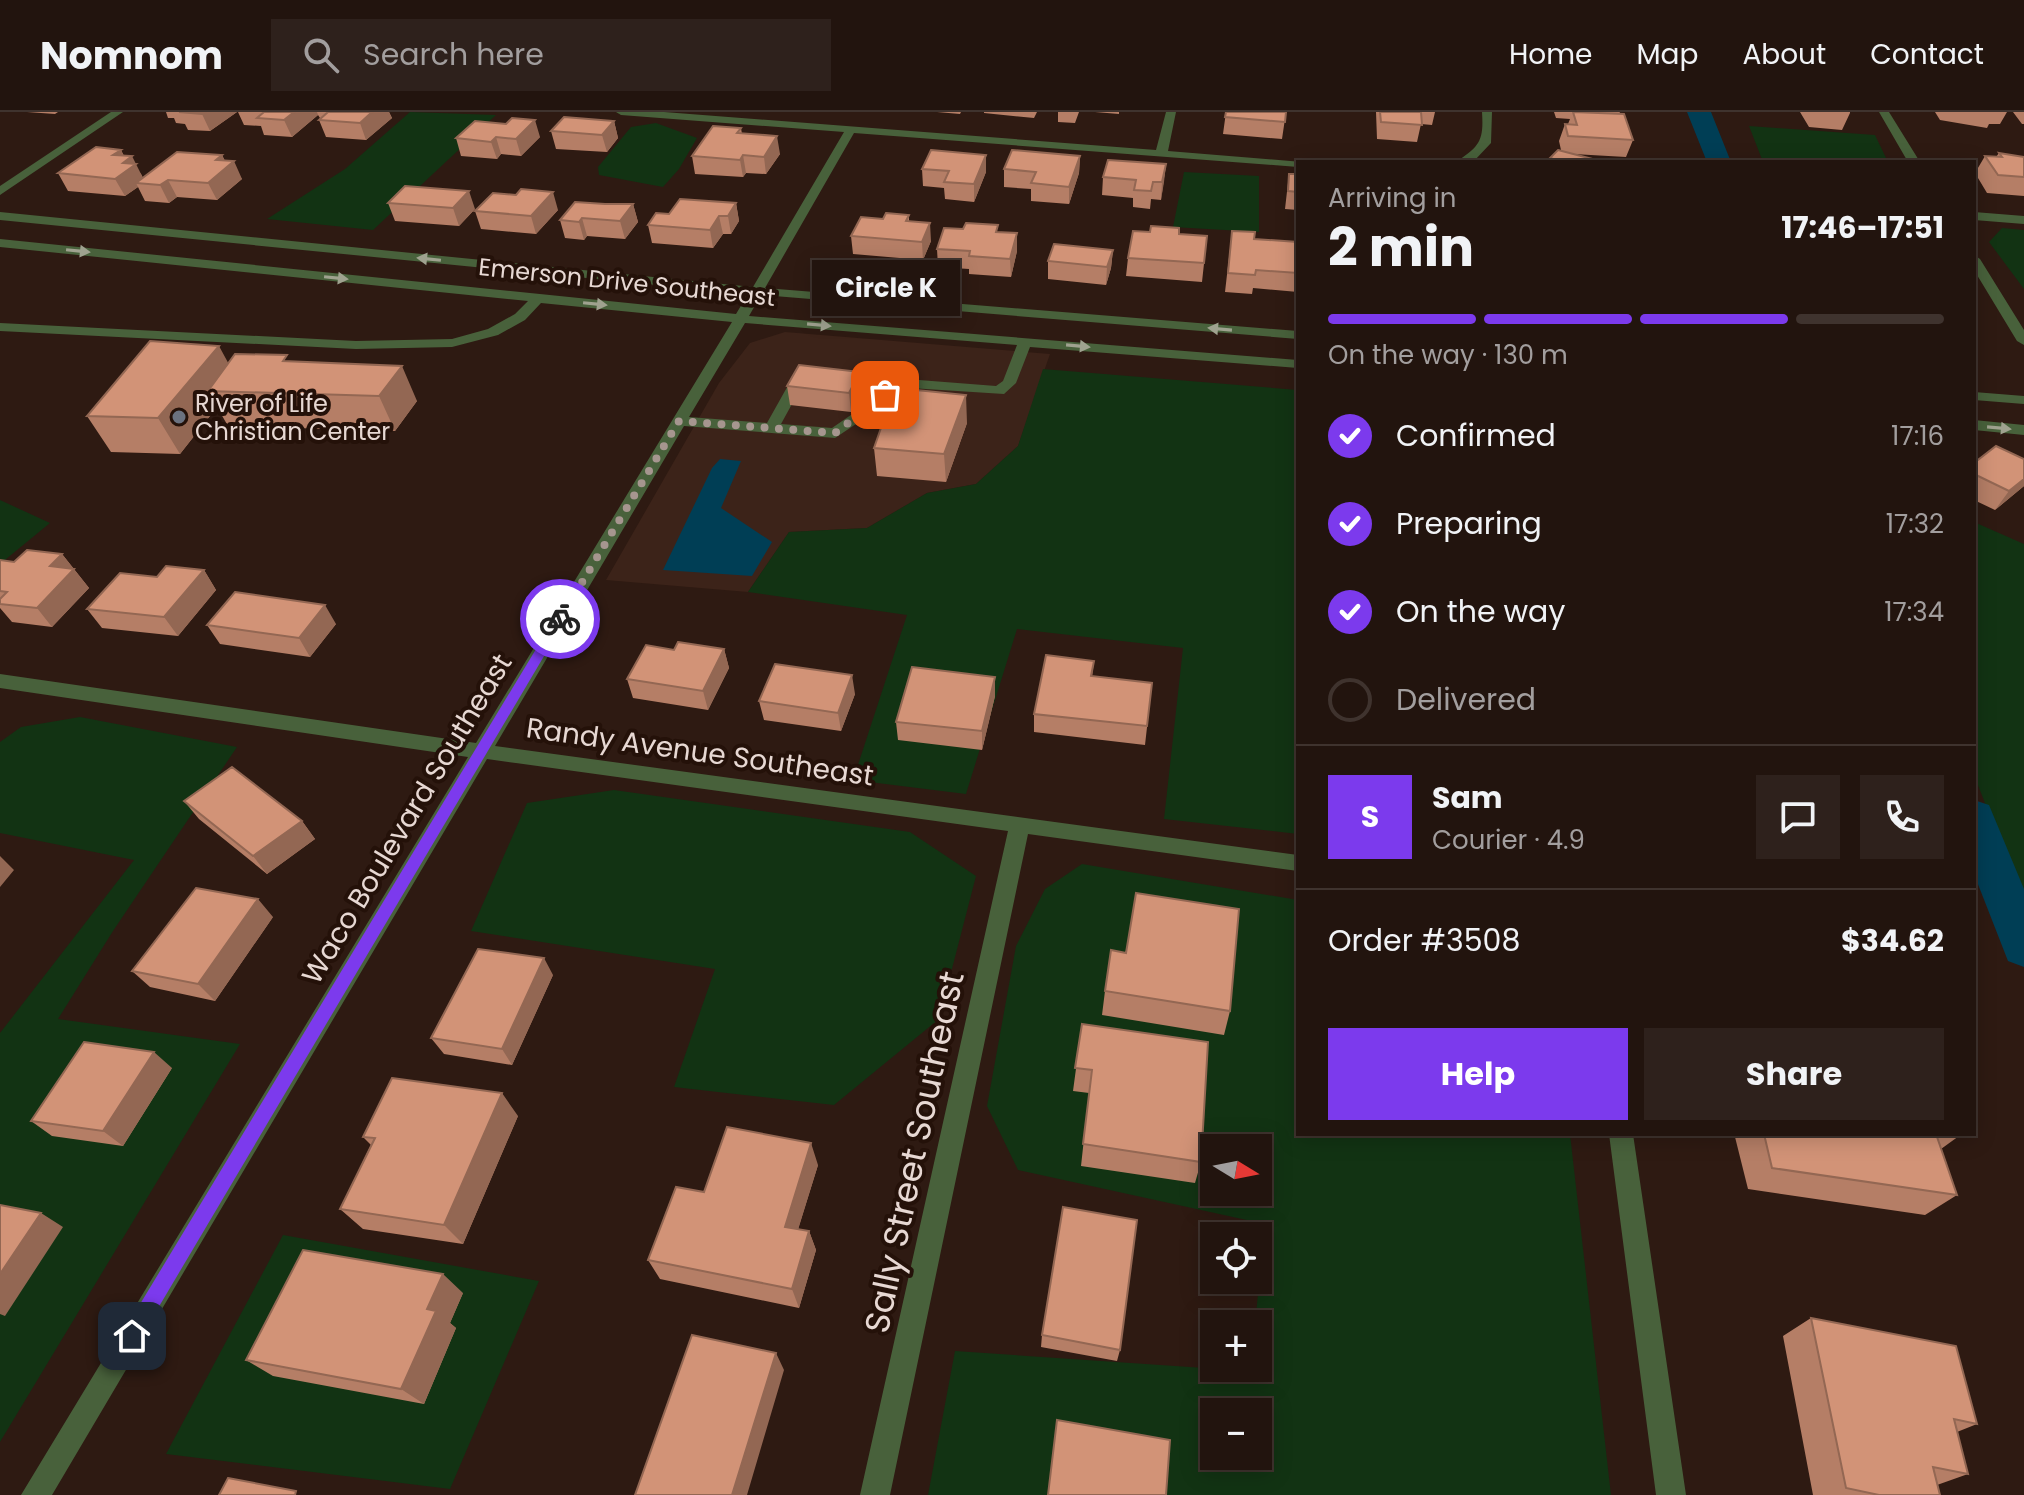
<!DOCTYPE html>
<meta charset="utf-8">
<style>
:root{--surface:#22140e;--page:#2e211c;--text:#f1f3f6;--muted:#a29e9e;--line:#3f332e;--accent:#7c3aed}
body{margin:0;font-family:Poppins,sans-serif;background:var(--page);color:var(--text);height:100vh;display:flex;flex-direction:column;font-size:30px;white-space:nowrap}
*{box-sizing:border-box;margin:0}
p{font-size:26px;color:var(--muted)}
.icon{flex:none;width:44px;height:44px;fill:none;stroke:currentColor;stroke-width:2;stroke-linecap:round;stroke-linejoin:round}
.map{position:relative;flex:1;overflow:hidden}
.drawer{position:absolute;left:1296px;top:48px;width:680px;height:976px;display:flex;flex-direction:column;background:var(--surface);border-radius:0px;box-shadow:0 4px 20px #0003,0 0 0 2px var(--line)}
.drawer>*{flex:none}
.needle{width:52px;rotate:100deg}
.buttons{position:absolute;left:1200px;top:1022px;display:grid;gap:16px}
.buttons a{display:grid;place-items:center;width:72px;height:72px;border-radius:0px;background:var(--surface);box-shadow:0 4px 20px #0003,0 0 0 2px var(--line);font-size:40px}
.pin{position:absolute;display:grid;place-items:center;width:68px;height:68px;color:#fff;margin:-34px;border-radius:16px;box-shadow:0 4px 12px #0006}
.courier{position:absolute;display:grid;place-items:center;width:80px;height:80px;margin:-40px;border:6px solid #7c3aed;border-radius:50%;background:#fff;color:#222;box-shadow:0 2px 10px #0007}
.bubble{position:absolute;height:56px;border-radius:0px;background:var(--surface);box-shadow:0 4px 20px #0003,0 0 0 2px var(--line);font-size:26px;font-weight:700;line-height:56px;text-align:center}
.head em{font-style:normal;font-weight:700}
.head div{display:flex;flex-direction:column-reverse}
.head{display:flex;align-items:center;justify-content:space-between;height:136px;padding:0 32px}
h1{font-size:52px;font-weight:700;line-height:60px}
.bar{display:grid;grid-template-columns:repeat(4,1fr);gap:12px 8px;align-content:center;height:96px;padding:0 32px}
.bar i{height:10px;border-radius:6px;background:var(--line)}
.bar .current{background:var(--accent)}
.bar p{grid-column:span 4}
.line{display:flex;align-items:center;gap:20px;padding:0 32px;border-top:2px solid var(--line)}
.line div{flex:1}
.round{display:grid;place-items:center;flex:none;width:84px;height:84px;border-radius:0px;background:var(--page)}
ol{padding:0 32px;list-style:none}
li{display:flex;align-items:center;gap:24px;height:88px}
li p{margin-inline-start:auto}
li .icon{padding:8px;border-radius:50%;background:var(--accent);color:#fff;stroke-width:4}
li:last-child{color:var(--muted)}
li i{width:44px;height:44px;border:4px solid var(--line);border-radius:50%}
.cta{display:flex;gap:16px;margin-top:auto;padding:16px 32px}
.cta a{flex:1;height:92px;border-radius:0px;background:var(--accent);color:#fff;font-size:32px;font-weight:700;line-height:92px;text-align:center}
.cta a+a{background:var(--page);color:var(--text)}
header{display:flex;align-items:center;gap:48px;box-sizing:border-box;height:112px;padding:0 40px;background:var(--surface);border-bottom:2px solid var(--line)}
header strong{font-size:38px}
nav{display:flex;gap:44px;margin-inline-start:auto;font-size:28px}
.search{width:560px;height:72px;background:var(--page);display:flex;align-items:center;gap:20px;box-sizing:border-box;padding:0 28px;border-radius:0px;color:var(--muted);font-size:30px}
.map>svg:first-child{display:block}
</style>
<header>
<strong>Nomnom</strong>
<div class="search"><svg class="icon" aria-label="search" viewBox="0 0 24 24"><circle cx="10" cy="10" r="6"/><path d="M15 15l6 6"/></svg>Search here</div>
<nav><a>Home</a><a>Map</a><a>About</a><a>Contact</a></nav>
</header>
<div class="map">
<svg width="2024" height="1383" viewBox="0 0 2024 1383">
<rect width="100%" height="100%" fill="#2e1a12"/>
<!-- built -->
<path fill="#3c2319" d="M785,220L1050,242L1018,334L976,372L927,381L867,416L789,420L748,480L606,468L719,271L750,231Z"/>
<!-- green -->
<path fill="#123313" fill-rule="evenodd" d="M410,0L496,3L373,118L267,107L345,57Z
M656,11L697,26L679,57L663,75L599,63L598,55L631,15Z
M1749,14L1875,23L1888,50H1763Z
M1184,60L1259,64V120L1173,115Z
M2002,116L2024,118V177L1989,130Z
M1043,257L1298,278V722L1164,707L1183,536L1017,517L966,682L853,668L907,503L748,480L789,420L867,416L927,381L976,372L1018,334Z
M0,388L50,411L0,452Z
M1974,410L2024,432V791L1974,663Z
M80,605L237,635L113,819L58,907L240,932L0,1330V921L134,748L0,721V630L21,615Z
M614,678L910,720L976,764L939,907L834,993L674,975L715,857L471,819L527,691Z
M1082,752L1298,788V1022H1570L1611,1383H928L955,1239L1249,1259L1258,1256V1212H1255L1265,1112L1018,1058L987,994L1016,834L1045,777ZM1214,1036H1258V1080H1214ZM1214,1300H1258V1344H1214Z
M283,1123L539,1169L450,1377L166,1342Z"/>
<!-- water -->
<path fill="#003e55" d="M720,347L741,349L721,396L772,430L752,464L663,458L712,356Z"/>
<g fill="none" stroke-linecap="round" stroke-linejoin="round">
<!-- canal -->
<path fill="#003e55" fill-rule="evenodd" d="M1687,0H1711L1731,50H1707Z
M1974,688L1989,693L2024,777V855L2008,849L1974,762Z"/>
<!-- minor -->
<path fill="#48613b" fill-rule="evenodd" d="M111,0H123L0,83V74Z
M616,0H664L1156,38L1166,0H1176L1168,39L1302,50H1298V55L854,21L765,176L1298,219V227L761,183L749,204L1298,248V256L1030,235L1016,271L1004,282L910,276L835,326L684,314L495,634L1298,743V759L1028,722L890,1383H860L1008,719L487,647L52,1383H21L468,645L0,576V562L476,631L732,210L541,191L525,208L498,223L452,235L356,237L0,219V211L356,229L452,227L488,217L515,202L528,189L0,135V127L736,202L748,182L0,108V100L753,175L844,20L621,3ZM745,211L1017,233L1003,269L996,274L829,261V267L834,268L893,274L832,316L781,312L809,261L802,257L795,261L767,311L689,305Z
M1482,0H1492L1491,31L1474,49L1456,50C1479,34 1484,30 1482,0Z
M1879,0H1889L1920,50H1908Z
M1974,100L2024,104V112L1974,108Z
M1974,143L1980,147L2024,218V233L2017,229L1974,158Z
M1974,280L2024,284V292L1974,288Z
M1974,308L2024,313V323L1974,318Z
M1609,1022H1633L1686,1383H1656Z"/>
</g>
<!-- wall -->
<path fill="#b57e66" d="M27,0H58L55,2Z
M166,0H237L210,19L188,18L185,12L176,11L174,6H168Z
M238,0H389L392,6L366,28L326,25L319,8L320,6L318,3L292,25L264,23L261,14L244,13Z
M937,0H961L960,2Z
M984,0H1037L1034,6L984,1Z
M1058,0H1079L1075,11L1058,10Z
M1095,0H1119V2Z
M1226,0H1286L1282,27L1223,22Z
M1376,0H1435L1432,13L1421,12L1417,30L1377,27Z
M1554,0H1620L1619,2L1633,28L1626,45L1573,42L1604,50H1548L1550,46L1561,38L1559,29L1565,12H1568L1570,7L1556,6Z
M1800,0H1850V1L1842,18L1809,15Z
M1935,0H2007L2000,12H1989L1987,16L1940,8Z
M2013,0H2024V12H2022Z
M475,9L540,25L521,44L501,42L497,47L461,44L456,26Z
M614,9L618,26L607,40L556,37L551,19Z
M741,16L742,22L780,42L766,62L746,61L743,65L695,62L692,44Z
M121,38L124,44L141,62L143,66L222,43L225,49L242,67L217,88L177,85L169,91L145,89L138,75L125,84L68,79L58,61Z
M1999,41L2024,45V84L1987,81L1975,61L1985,44L1996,45Z
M986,43V60L974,90L945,87L944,76L923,74L922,57Z
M1080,44L1079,61L1069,92L1031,89V77L1004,75V57Z
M1166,52L1161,88L1151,87L1150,97L1133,95V86L1102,83L1103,65Z
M1289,62H1298V98L1285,97Z
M388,91L475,97L459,114L395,109Z
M736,91L739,109L731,122H723L713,136L652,131L648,113L669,102Z
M633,92L638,110L625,127L587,124L584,128L565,126L560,108Z
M558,98L536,122L481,117L475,99Z
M909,103V109L931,129L923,148L853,142L851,124L883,107Z
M1232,119L1254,127L1298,130V180L1253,176L1252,182L1225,180Z
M998,120L1017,121V139L1011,165L969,162V157L938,155L937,137Z
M1179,122L1207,124L1202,170L1126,164L1128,146Z
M1113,138L1111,156L1106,173L1048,167V149Z
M290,250L417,289L395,319L228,314L217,295L180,342L111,340L87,304L228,251Z
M860,260L862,279L851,300L790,293L787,274Z
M967,311L946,370L877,364L874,336Z
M1974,351L2024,374L1995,398L1974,388Z
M62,442L89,476L52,515L12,510L0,496V448L14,450Z
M204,458L216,478L178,524L102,516L87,497L157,465Z
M336,512L310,545L220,532L207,513Z
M724,537L729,556L708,598L633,586L627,567Z
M1094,549L1092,565L1152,571L1145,633L1034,620V602Z
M995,565V584L982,638L898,628L896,610Z
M855,582L841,619L764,608L759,589Z
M184,689L302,709L315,727L267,762L199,707Z
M273,805L215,889L150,875L132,859Z
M1126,841L1230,899L1224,923L1102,903L1105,879Z
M553,863L512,953L444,942L431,926Z
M1082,912L1201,1050L1195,1071L1081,1054L1089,981L1073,979Z
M172,956L123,1034L52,1024L31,1009Z
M518,1004L463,1132L363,1117L340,1097L371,1033L363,1025Z
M1738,1022H1958L1959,1024L1941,1037L1957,1083L1925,1103L1748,1077L1735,1025Z
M818,1053L798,1117L809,1119L816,1138L799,1196L660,1167L648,1148L704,1080Z
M463,1181L450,1211L456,1216L424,1292L273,1264L246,1248Z
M1811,1206L1977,1312L1957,1320L1968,1362L1937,1373L1940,1383H1813L1783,1224Z
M1042,1223L1120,1238L1117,1249L1041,1235Z"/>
<!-- shaded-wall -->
<path fill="#936753" d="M205,0H237L210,19L202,2Z
M294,0H317L318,3L292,25L284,8Z
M372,0H389L392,6L366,28L360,11Z
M535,8L540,25L521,44L516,27Z
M614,9L618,26L607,40L602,23Z
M777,24L780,42L766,62L764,45Z
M496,25L501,42L497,47L491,30Z
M121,38L126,48L132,44L145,70L136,71L138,75L125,84L115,67L113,43Z
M222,43L228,55L234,49L242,67L217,88L208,71L216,48Z
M743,43L746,61L743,65L740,48Z
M986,43V60L974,90V72Z
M1080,44L1079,61L1069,92V75Z
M1166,52L1164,70L1161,88L1162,70Z
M168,68L177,85L169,91L160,73Z
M469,79L475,97L459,114L453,96Z
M553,80L558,98L536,122L531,104Z
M736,91L739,109L731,122L728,104Z
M633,92L638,110L625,127L620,109Z
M719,104L723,122L713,136L710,118Z
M582,106L587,124L584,128L579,110Z
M930,111L931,129L923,148L922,130Z
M1017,121V139L1011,165L1010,147Z
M1113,138L1111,156L1106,173L1107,155Z
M219,234L238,269L208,279L217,295L180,342L158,306Z
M402,254L417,289L395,319L379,284Z
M860,260L862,279L851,300L849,281Z
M966,283L967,311L946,370L944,342Z
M2024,367V374L1995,398L2009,379Z
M62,442L89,476L52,515L37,496L50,454Z
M204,458L216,478L178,524L164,505Z
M325,493L336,512L310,545L299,526Z
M724,537L729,556L708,598L703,579Z
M852,563L855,582L841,619L838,601Z
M995,565V584L982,638V619Z
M302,709L315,727L267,762L253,744Z
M0,744L14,758L0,775Z
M258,787L273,805L215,889L198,872Z
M544,846L553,863L512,953L502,937Z
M154,940L172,956L123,1034L103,1019Z
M502,981L518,1004L463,1132L444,1113Z
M811,1031L818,1053L793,1134L785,1115Z
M41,1101L63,1115L5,1204L0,1202V1162Z
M809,1119L816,1138L799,1196L792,1177Z
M443,1162L463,1181L450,1211L456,1216L424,1292L401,1277L427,1197Z
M776,1241L784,1258L747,1383H732Z"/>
<!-- building -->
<path fill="#d29377" stroke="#936753" stroke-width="2" d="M179,0H205L202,2Z
M264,0H294L284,8L257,6Z
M328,0H372L360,11L319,8Z
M1226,0H1286L1285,10L1225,5Z
M1380,0H1421L1422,13L1381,10Z
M1573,0L1624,2L1633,28L1568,24L1565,12L1577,13Z
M564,5L614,9L602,23L551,19Z
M512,6L535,8L516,27L496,25L491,30L456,26L475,9L506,12Z
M713,14L741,16L737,21L777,24L764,45L743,43L740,48L692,44Z
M96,35L121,38L113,43L132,44L123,51L136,52L115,67L58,61Z
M931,38L986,43L974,72L944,70L949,59L922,57Z
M1012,38L1080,44L1069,75L1031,71L1036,60L1004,57Z
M1558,38L1604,50H1564L1550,46Z
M177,40L222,43L216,48L234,49L208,71L168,68L160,73L136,71Z
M1999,41L2024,45V65L1998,63L1985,44L2002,45Z
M1108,48L1166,52L1162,70H1153L1151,79L1134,78L1136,68L1103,65Z
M1289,62H1298V80L1288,79Z
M405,74L469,79L453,96L388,91Z
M521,77L553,80L531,104L475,99L493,81L516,83Z
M680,87L736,91L728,104H719L710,118L648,113L656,101L669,102Z
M575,90L605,92H633L620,109L582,106L579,110L560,108Z
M886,101L909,103L906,109L930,111L922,130L851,124L861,105L883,107Z
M966,111L998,113L996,120L1017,121L1010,147L969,144L970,139L937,137L944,116L963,117Z
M1151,114L1179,116V122L1207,124L1204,151L1128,146L1133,119L1150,120Z
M1232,119L1255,120L1254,127L1298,130V161L1256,158L1255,163L1228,161Z
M1054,132L1113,138L1107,155L1048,149Z
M150,229L219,234L158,306L87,304Z
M235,242L287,243L283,249L402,254L379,284L208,279Z
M799,253L860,260L849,281L787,274Z
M916,278L966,283L944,342L874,336L891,287Z
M1996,334L2024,347V367L2009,379L1974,362V351Z
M27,438L62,442L50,454L74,457L37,496L0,492V487L7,480L0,479V448L14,450Z
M166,454L204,458L164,505L87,497L120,461L157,465Z
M235,480L325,493L299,526L207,513Z
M678,530L724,537L703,579L627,567L646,533L674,538Z
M1046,543L1094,549L1091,564L1152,571L1147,614L1034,602Z
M775,552L852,563L838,601L759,589Z
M912,555L995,565L982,619L896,610Z
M232,655L302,709L253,744L184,689Z
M196,776L258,787L198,872L132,859Z
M1136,781L1239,797L1230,899L1105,879L1111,838L1126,841Z
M478,837L544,846L502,937L431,926Z
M1082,912L1208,930L1201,1050L1083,1032L1092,958L1075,956Z
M84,930L154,940L103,1019L31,1009Z
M392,966L502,981L444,1113L340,1097L375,1026L363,1025Z
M727,1015L811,1031L785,1115L809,1119L792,1177L648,1148L676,1075L704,1080Z
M1764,1022H1936L1957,1083L1772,1056Z
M1940,1022H1958L1959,1024Z
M0,1093L41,1101L0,1162Z
M1063,1095L1137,1108L1120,1238L1042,1223Z
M303,1138L443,1162L427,1197L436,1199L401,1277L246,1248Z
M1811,1206L1956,1234L1977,1312L1954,1307L1968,1362L1933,1355L1940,1383H1879L1846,1376Z
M692,1223L776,1241L732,1383H635Z
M1057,1308L1170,1328L1166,1383H1048Z
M228,1366L296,1379L295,1383H219Z"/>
<!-- one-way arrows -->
<defs><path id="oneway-solid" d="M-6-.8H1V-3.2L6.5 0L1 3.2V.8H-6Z" transform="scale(2)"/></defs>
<g fill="#9fa28f">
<use href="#oneway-solid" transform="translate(78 139) rotate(6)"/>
<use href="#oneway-solid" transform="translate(429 147) rotate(-174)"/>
<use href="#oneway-solid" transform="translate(336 166) rotate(6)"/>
<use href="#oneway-solid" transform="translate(595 192) rotate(6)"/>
<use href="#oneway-solid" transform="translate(819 213) rotate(5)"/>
<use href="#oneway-solid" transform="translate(1220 217) rotate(-175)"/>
<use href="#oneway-solid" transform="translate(1078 234) rotate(5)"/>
<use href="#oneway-solid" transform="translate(1999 316) rotate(5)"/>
</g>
<!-- route -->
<path fill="#7c3aed" d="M560,503L566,507L138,1230L132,1232L125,1230L123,1224L125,1217L556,504Z"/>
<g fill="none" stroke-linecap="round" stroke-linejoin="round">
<!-- done -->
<path stroke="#a6968f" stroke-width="8" stroke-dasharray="0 14.4" d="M560,507L679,309L835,321L885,283"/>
</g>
<!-- markers -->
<circle fill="#6b7280" stroke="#241109" stroke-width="3" cx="179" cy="305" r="8"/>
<g text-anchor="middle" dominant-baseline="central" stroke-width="8" stroke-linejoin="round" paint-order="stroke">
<!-- far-street labels -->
<g font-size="24" fill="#e7d8d3" stroke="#241109">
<text transform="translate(627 170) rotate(6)">Emerson Drive Southeast</text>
</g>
<!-- far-poi labels -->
<g font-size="24" fill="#e7d8d3" stroke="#241109" text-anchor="start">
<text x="195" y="291">River of Life<tspan x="195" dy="28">Christian Center</tspan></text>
</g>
<!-- street labels -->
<g font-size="28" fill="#e7d8d3" stroke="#241109">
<text transform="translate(700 640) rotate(8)">Randy Avenue Southeast</text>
<text transform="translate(407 707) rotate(-59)">Waco Boulevard Southeast</text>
</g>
<!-- near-street labels -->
<g font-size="34" fill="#e7d8d3" stroke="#241109">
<text transform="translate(914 1040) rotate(-78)">Sally Street Southeast</text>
</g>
</g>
</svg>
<div class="buttons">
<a><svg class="needle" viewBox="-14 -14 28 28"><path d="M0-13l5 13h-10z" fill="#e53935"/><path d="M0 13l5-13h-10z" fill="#a29e9e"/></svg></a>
<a><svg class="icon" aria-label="locate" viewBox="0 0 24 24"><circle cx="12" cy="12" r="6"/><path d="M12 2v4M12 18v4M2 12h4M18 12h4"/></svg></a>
<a>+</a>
<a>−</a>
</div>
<div class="pin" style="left:885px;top:283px;background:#ea580c"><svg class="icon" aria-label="bag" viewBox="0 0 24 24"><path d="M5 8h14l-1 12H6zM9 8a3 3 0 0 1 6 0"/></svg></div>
<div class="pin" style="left:132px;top:1224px;background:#1f2937"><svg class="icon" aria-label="home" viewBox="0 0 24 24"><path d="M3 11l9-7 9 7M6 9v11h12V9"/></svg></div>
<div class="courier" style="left:560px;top:507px"><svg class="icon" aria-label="bike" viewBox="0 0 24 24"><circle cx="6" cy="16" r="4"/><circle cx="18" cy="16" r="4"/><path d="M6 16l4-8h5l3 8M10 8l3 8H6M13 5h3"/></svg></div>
<div class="bubble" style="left:812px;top:148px;width:148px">Circle K</div>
<section class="drawer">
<div class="head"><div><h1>2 min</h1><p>Arriving in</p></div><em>17:46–17:51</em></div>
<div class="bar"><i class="current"></i><i class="current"></i><i class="current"></i><i></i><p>On the way · 130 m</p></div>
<ol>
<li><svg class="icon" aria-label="check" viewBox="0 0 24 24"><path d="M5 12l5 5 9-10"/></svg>Confirmed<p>17:16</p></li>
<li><svg class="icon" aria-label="check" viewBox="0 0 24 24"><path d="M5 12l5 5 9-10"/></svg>Preparing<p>17:32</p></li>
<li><svg class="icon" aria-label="check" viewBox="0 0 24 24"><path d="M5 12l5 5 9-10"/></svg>On the way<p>17:34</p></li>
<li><i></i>Delivered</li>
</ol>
<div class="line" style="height:144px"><b class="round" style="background:var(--accent);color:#fff">S</b><div><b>Sam</b><p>Courier · 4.9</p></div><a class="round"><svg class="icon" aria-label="chat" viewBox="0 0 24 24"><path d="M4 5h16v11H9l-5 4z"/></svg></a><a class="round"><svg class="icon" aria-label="phone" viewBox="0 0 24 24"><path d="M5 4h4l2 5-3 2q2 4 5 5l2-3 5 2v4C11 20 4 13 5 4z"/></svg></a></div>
<div class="line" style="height:104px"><div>Order #3508</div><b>$34.62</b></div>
<div class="cta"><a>Help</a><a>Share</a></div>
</section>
</div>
